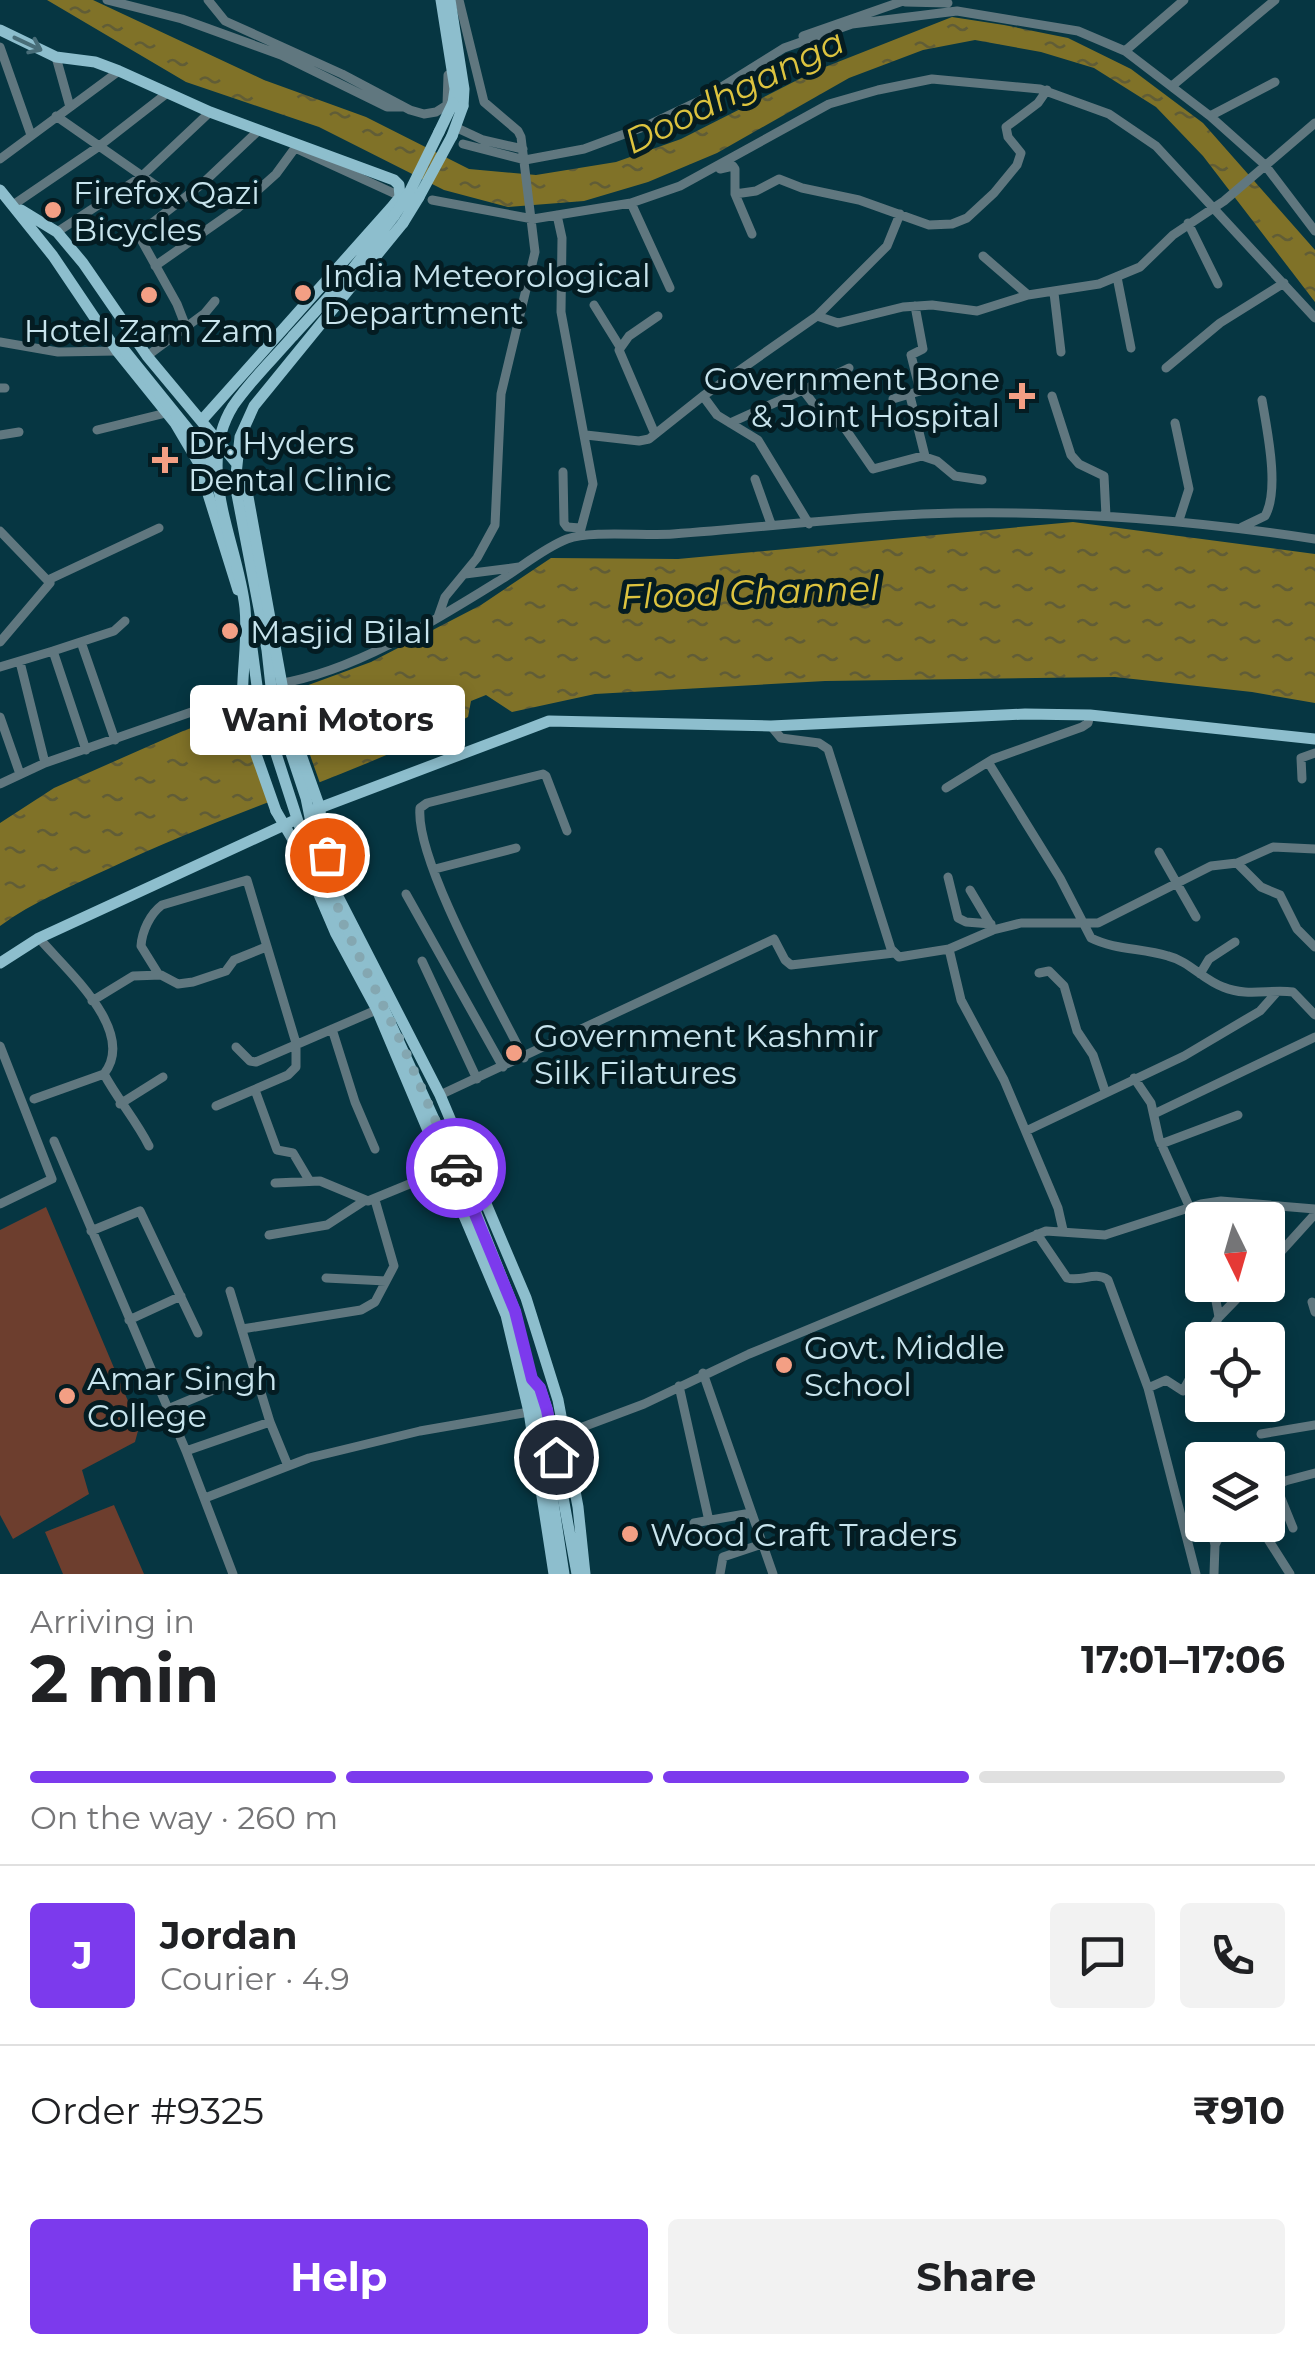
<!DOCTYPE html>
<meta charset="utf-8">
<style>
:root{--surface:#fff;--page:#f2f2f2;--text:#202124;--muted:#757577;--line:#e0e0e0;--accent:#7c3aed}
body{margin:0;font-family:Montserrat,sans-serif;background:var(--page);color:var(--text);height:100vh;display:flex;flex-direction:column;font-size:38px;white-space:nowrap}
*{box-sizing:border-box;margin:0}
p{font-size:32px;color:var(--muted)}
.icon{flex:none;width:55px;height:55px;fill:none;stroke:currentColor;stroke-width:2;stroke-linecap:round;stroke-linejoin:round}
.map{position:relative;height:1574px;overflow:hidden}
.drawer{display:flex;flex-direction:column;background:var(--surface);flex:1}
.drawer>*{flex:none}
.needle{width:65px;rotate:175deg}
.buttons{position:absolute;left:1185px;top:1202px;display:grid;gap:20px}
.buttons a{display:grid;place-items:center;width:100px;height:100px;border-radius:10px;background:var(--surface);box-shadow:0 5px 15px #0003;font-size:50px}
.pin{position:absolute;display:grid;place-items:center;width:85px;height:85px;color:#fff;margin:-42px;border:5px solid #fff;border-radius:50%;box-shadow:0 2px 10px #0007}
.courier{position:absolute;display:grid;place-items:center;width:100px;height:100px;margin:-50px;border:8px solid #7c3aed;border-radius:50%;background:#fff;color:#222;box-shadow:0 2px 12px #0007}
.bubble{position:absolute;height:70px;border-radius:10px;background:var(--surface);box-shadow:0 5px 15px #0003;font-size:32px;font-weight:700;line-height:70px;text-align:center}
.overview em{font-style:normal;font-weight:700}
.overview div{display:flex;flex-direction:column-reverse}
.overview{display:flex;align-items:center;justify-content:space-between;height:170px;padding:0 30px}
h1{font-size:65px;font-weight:700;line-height:75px}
.bar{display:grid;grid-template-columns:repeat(4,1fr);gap:15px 10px;align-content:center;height:120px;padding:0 30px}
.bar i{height:12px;border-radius:8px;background:var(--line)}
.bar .on{background:var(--accent)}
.bar p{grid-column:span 4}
.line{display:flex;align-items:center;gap:25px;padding:0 30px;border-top:2px solid var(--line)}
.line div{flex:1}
.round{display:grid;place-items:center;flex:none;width:105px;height:105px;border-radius:10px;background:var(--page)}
.action{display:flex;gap:20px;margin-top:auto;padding:20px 30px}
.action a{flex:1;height:115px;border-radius:10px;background:var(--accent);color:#fff;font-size:40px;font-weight:700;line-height:115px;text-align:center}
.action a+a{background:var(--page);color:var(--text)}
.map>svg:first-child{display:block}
</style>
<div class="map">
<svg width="1315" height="1574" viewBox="0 0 1315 1574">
<defs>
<pattern id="water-ripples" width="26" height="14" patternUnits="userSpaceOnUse" patternTransform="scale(2.5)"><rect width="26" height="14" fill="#807228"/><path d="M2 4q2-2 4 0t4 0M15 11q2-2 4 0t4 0" fill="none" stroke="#615d36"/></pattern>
</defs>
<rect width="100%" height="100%" fill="#063642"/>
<!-- garden -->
<path fill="#6d3e2e" d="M46,1207L139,1427L135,1442L82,1470L89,1494L13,1539L0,1515V1230Z
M114,1505L144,1574H63L45,1532Z"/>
<!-- water -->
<path fill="url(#water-ripples)" d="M47,0H93L264,80L366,117L469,169L536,175L616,162L681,139L815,71L952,17L1004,25L1068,38L1131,69L1203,123L1315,250V302L1203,156L1156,107L1094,68L1041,52L975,40L923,50L849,78L717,153L648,182L584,201L508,207L444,190L319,127L186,82Z
M1073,522L1315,554V703L1252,692L1115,677L825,681L595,694L512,712L486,695L471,701L468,717C351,777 226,813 108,869C71,886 33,902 0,926V823L54,788L183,731L371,662L481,605L551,558L678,559Z"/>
<!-- pier -->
<path fill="#063642" d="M292,685L297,718L322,789L273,807L239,705Z"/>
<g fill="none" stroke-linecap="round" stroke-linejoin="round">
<!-- minor -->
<path stroke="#60777f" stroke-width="9" d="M107,0L182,19L281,55L387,107H403
M208,0L225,21L342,74L410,110L424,114L436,112L447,105L448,75
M905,2L948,3
M803,36L906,0
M0,47L31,135
M1125,51L1184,0
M56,57L70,107
M1172,86L1275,0
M56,116L178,201
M1210,116L1275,82
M455,127L483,140L523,149
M463,144L525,160L584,149L646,126L699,101L784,48L852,24L957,11L1078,31L1125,51L1210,116L1265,165L1315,231
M0,159L119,71
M720,169L733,166L735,169V194L752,234
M735,194L756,191L779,179L802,188L859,200L929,225L952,224L967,218L994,193L1017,165L1021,153L1008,137L1006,127L1038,103L1047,90
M432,200L533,219L631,203L680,186L829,104L878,90L932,79L1040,89L1109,114L1156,146L1315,318
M631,203L670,288
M13,205L98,147L166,94
M557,215L562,238L561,312L593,484L579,536
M1188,223L1218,284
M57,232L141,177L210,112
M983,256L1028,295
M155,266L238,208L276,174L295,148L402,197
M1117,277L1131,348
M1054,293L1061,352
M594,305L620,347
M817,316L887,246L900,214
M186,327L177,304L138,234L202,184L259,130
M0,342L58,352L117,351
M147,356L205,313L215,301
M1166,368L1220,323L1284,283
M0,388H5
M803,390L849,368
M703,396L717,415L758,440L809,524
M910,396L925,456
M1052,396L1071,455L1079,464L1104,476L1106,516
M893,399L920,391L911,355L923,349L915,306
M730,423L803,390L819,411L844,427L873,469L922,456L937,461L955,476L982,480
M1175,423L1189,489L1179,520
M97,430L166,413
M655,434L619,350L629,336L658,316
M0,435L19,432
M586,435L639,441L649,439L703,396L817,316L838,323L903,307L932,305L977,311L1028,295L1099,284L1140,267L1173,235L1224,201L1315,123
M563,472L564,523L567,527L580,528
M755,479L771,524
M1242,527L1265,516C1280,490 1267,430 1262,400
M0,531L50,583L0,642
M465,574L519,567
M48,580L159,528
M438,617L445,597L477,558L495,525L501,394L535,252L521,137L518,131L484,102L459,0
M81,642L115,740
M53,651L114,631L125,621
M20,662L45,763
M0,667L53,651L86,750
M277,684C354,672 436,620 502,579C523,566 544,548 567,539C591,530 644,536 673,534C756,528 839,518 922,514C1054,509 1185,519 1315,539
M0,717L20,774
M771,726L781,738L819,743L828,749L891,949L899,957L949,949L993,930L1021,923H1098L1211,866L1237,863L1273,847L1315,849
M988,762L1060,878L1091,938C1115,950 1143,948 1168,956C1189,961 1203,980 1223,987C1247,997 1269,989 1293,992L1315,1015
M1302,779L1301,758L1315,753
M0,784L45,763L246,693
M946,788L993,759L1082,727L1088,723L1090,715
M1159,852L1196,917
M1237,863L1261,887L1280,895L1297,929L1315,947
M435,869L516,848
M948,877L958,918L966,922L991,924
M970,890L992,927
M406,894L503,1067
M39,938C65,969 138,1031 104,1074
M949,949L961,1000L1004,1080L1058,1208L1063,1230
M422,961L477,1079
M1039,973L1049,971L1064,986L1077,1031L1093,1055L1105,1091
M1200,974L1209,959L1235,942
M159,975L141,946C142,931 150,914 162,905L247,880L296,1043V1067L288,1075L216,1106
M92,1001L133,976L161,975L178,984L193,982L226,971L234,960L266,947
M332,1029L355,1102L375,1149
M0,1046L52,1179L0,1204
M236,1047L250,1061L256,1062L381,1008
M524,1058C498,1006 415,861 420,808L427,803L543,774L546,776L567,831
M1134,1078L1151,1103L1159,1139L1190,1208
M255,1090L277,1150L293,1153L309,1180
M440,1095L774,939L785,960L791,965L894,953
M34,1099L104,1074C118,1100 136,1120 149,1146
M120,1104L163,1077
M1154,1114L1315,1037
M1026,1131L1184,1056L1260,1011L1276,993
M54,1141L186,1451L233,1574
M1161,1144L1238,1115
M275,1183L320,1181L368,1201L446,1169
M91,1231L140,1211L198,1333
M1037,1234L1067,1278C1082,1282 1095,1271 1108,1280L1148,1388L1196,1574
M269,1235L327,1225L364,1201
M1268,1266L1315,1214
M326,1278L386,1281
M1213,1285L1219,1317
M230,1291L270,1422L288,1466
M1312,1302L1315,1312
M129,1320L181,1296
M242,1329L361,1310L375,1302L394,1266L375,1200
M1205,1340L1219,1317L1250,1285
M703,1373L773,1574
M679,1386L709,1521
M1148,1388L1166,1380L1183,1391L1190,1378L1202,1374
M168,1409L254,1373
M564,1434L644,1404L749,1354L1046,1231L1105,1235L1201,1204L1221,1201L1315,1209
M1261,1434L1315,1425
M186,1451L270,1422
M1201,1484L1202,1491
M1276,1486L1293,1528
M1268,1491L1285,1481L1315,1473
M205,1498L309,1458L420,1431L529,1412
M694,1523L751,1513
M1210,1525L1215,1545
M1259,1525L1290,1574
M720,1574L723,1557L762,1544
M1214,1574L1215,1545L1225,1525"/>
<!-- major -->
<path stroke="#8dbecd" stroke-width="11" d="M441,0L455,89L453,103
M450,0L464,89L463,106
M0,30L56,57L95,62L119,71L210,112L394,180L399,185L400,197L391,208L202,420
M0,190L53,256L117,351L175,423L198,462L238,590
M409,193L439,132
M419,197L452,136
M21,210L57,232L83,263L147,356L237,464
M403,223L254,406L240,437L235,484L267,650L272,696L306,798L317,852L329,879L440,1095L526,1298L558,1400L578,1507L585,1574
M293,336L344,280L394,216
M249,626L259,701L304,840L353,955
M245,723L276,811
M314,810L549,721L771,726L1025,714L1090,715L1315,739
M0,963L39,938L293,821
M532,1379L540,1388L547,1409L577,1574"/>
<!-- major-bridge -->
<path stroke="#8dbecd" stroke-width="11" d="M439,132L453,103
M452,136L463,106
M394,216L409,193
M403,223L419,197
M125,351L196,439L215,473
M245,480L288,718L319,805L334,899L473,1205L515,1311L542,1430L564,1574
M245,723C238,684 249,647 245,608C238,543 194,468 233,406C250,381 273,359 293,336
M276,811L303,857L336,934L377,1010L506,1315L529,1412L554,1574"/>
</g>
<!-- one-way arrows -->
<defs><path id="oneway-shaft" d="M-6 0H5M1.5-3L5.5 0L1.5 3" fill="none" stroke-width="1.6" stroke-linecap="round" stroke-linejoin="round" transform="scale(2.5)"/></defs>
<use stroke="#486d78" href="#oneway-shaft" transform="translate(28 44) rotate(25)"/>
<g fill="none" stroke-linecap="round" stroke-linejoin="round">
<!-- done -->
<path stroke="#84a7b1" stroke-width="10" stroke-dasharray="0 18" d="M327,855L340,917L403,1046L456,1168"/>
<!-- route -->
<path stroke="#7c3aed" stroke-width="12" d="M456,1168L515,1311L532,1379L540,1388L547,1410L556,1457"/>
</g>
<!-- markers -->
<g fill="#f39f84" stroke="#041c22" stroke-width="4">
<circle cx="53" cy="210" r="10"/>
<circle cx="303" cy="293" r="10"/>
<circle cx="149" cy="295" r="10"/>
<path d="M1017 381h10v10h10v10h-10v10h-10v-10h-10v-10h10z"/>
<path d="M160 445h10v10h10v10h-10v10h-10v-10h-10v-10h10z"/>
<circle cx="230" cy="631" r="10"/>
<circle cx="514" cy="1053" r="10"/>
<circle cx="784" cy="1365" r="10"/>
<circle cx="67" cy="1396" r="10"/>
<circle cx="630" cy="1534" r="10"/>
</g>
<g text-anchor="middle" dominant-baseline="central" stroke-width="10" stroke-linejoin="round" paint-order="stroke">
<!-- poi labels -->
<g font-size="32" fill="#c8e4ed" stroke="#041c22" text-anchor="start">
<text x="73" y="192">Firefox Qazi<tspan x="73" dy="37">Bicycles</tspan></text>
<text x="323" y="275">India Meteorological<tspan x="323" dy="37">Department</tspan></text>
<text x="149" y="330" text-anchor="middle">Hotel Zam Zam</text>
<text x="1000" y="378" text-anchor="end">Government Bone<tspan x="1000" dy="37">&amp; Joint Hospital</tspan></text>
<text x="188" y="442">Dr. Hyders<tspan x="188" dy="37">Dental Clinic</tspan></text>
<text x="250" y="631">Masjid Bilal</text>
<text x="534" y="1035">Government Kashmir<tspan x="534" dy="37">Silk Filatures</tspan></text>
<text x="804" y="1347">Govt. Middle<tspan x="804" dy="37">School</tspan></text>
<text x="87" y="1378">Amar Singh<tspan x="87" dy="37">College</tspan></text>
<text x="650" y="1534">Wood Craft Traders</text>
</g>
<!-- water labels -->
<g font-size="35" font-style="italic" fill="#dcc33f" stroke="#041c22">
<text transform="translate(734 91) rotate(-26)">Doodhganga</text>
<text transform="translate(750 592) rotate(-2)">Flood Channel</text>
</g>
</g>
</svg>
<div class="buttons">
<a><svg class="needle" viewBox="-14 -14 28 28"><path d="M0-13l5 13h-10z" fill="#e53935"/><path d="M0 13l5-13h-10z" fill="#757577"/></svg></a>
<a><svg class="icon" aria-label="locate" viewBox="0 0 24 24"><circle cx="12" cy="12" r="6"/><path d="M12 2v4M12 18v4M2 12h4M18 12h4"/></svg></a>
<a><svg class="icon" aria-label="layers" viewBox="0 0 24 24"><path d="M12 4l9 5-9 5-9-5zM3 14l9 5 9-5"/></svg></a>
</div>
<div class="pin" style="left:327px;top:855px;background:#ea580c"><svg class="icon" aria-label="bag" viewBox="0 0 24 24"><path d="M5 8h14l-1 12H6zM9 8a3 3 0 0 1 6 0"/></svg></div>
<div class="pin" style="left:556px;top:1457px;background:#1f2937"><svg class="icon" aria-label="home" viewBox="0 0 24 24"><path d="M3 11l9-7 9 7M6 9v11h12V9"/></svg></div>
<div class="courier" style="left:456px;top:1168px"><svg class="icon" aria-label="car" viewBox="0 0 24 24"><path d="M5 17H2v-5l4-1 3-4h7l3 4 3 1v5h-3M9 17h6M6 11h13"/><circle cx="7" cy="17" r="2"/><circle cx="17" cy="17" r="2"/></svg></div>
<div class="bubble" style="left:190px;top:685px;width:275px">Wani Motors</div>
</div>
<section class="drawer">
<div class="overview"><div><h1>2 min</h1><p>Arriving in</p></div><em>17:01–17:06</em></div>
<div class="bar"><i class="on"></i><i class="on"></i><i class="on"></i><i></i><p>On the way · 260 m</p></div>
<div class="line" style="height:180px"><b class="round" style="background:var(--accent);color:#fff">J</b><div><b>Jordan</b><p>Courier · 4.9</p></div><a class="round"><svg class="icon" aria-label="chat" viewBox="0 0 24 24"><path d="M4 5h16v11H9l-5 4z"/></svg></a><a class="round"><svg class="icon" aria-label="phone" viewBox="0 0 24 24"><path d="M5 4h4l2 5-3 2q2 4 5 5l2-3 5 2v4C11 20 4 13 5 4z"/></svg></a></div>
<div class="line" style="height:130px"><div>Order #9325</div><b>₹910</b></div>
<div class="action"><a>Help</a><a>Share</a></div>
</section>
